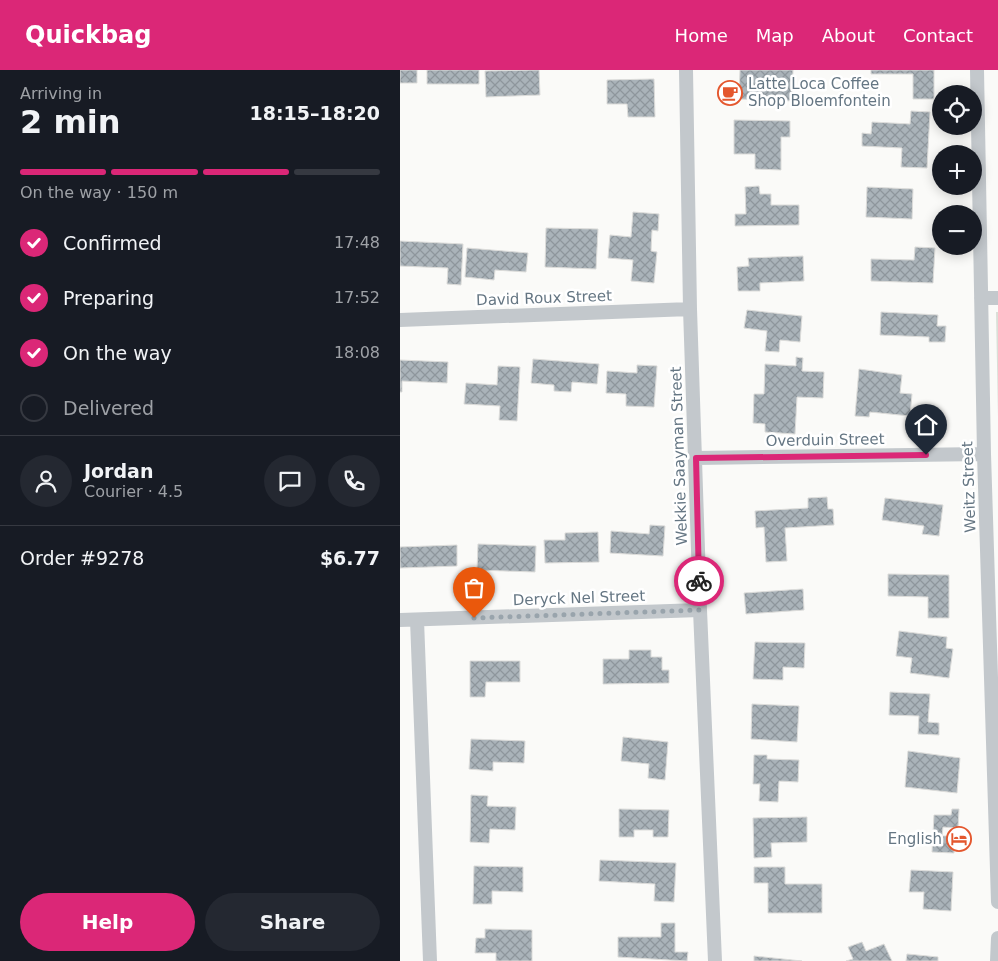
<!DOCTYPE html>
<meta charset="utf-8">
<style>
:root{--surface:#171b24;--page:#242831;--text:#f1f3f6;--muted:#9ea1a6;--line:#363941;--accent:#db2777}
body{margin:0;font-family:"DejaVu Sans",sans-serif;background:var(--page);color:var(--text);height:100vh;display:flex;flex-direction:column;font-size:19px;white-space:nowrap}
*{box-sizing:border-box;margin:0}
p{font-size:16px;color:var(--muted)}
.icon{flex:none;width:28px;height:28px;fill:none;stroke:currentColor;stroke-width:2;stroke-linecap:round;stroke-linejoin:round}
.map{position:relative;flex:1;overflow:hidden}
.panel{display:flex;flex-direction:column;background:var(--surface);width:400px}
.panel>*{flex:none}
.controls{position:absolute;left:532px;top:15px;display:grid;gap:10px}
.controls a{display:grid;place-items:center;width:50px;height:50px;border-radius:50%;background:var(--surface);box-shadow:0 2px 12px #0003;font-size:25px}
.pin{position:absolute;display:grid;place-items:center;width:42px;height:42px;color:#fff;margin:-51px -21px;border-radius:50% 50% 50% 0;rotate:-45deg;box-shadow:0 0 5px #0007}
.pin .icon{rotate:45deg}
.courier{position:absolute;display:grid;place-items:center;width:50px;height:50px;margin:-25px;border:4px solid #db2777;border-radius:50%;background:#fff;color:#222;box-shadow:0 1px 6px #0007}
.head em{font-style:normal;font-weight:600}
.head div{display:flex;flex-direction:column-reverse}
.head{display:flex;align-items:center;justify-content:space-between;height:85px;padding:0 20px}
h1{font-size:32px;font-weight:600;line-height:38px}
.bar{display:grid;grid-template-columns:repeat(4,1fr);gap:8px 5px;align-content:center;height:60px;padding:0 20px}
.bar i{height:6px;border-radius:4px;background:var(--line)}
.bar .on{background:var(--accent)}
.bar p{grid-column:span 4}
.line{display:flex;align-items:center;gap:12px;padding:0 20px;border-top:1px solid var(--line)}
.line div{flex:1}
.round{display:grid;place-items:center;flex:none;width:52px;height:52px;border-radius:26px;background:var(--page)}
ol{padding:0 20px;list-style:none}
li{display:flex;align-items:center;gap:15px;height:55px}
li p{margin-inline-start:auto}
li .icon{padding:5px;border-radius:50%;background:var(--accent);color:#fff;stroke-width:4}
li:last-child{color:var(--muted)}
li i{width:28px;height:28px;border:2px solid var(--line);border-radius:50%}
.action{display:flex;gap:10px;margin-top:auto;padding:10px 20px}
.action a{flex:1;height:58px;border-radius:30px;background:var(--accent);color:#fff;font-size:20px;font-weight:600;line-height:58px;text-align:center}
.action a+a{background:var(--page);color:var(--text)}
header{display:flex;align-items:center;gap:30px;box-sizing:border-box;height:70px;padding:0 25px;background:var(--accent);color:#fff}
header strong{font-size:24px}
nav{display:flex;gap:28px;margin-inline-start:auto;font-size:18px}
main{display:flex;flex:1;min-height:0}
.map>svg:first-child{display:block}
</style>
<header>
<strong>Quickbag</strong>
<nav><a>Home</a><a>Map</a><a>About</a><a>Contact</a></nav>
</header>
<main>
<section class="panel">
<div class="head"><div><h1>2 min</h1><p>Arriving in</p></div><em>18:15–18:20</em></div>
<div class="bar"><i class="on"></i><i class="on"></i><i class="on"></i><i></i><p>On the way · 150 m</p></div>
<ol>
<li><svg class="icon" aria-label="check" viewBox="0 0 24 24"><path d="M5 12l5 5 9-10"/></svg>Confirmed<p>17:48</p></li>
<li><svg class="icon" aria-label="check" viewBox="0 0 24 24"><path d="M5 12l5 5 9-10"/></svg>Preparing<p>17:52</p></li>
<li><svg class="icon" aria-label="check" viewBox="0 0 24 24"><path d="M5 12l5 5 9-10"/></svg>On the way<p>18:08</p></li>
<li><i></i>Delivered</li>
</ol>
<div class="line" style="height:90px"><a class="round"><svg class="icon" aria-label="person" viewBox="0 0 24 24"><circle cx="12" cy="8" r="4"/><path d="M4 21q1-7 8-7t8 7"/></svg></a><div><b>Jordan</b><p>Courier · 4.5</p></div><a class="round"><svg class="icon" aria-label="chat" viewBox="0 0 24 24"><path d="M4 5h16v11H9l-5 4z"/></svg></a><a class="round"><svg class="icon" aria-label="phone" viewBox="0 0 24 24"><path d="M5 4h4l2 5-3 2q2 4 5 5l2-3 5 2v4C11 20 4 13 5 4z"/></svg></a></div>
<div class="line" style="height:65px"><div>Order #9278</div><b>$6.77</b></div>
<div class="action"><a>Help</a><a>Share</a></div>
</section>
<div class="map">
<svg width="598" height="891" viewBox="0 0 598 891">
<defs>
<pattern id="building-cross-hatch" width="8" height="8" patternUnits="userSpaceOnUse" patternTransform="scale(1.25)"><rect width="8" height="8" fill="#aab3b9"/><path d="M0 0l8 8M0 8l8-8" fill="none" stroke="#8e969c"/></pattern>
</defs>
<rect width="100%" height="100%" fill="#fafaf8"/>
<!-- green -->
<path fill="#dadfd7" d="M596,242H598V347Z"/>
<!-- building -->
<path fill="url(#building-cross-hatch)" stroke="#dcdcda" d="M0,0H17V13H0Z
M27,0H79V14H27Z
M139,0L140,25L86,27L85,1Z
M340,0H393L392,31L339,29Z
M471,0H534V29H513V4H471Z
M254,9L255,47H228L227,34H207V10Z
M511,41L530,42L527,98L501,97L502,78L462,76V63L471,64L472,52L510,54Z
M334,50L390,51V67H381V100L355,99V84H334Z
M359,116L360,124H371V135H399V155L335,156V144H346L345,117Z
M467,117L513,119L512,149L466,147Z
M233,142L259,144L258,161L252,160L251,181L257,182L254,213L231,211L233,190L208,188L210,165L231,167Z
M146,158L198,159L196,199L145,197Z
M0,171L63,174L61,215L47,214L48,198L0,196Z
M515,177L535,178L533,213L471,211V189L514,190Z
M67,178L128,183L126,202L95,200L94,210L65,207Z
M403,186L404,211L360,213V221H338L337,197L349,196L348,188Z
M347,240L402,246L400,272L380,270L379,282L365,281L367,261L344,258Z
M481,242L538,245L537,256H546L545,272H529V267L480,265Z
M396,287L403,288L402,301L424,302L423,328L397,327L395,364L365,362V354L353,353L354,324H364L365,294L396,296Z
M133,289L199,294L197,314L172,312L171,322L154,321V315L131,313Z
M0,290L48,292L47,313L2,311V322H0Z
M237,295L257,296L254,337L226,336V324L206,323L207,301L237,303Z
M98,296L120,297L117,351L99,350L100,336L64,334L66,313L97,315Z
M459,299L502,305L500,323L512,324L510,346L470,342L469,347L455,346Z
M427,427L428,439H433L434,455L385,458L387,491L366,492L364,457L356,458L355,441L408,438V428Z
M485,428L543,435L539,466L522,464L524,456L482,450Z
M250,455L265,456L263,486L210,483L211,461L249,464Z
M198,462L199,492L145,493L144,470H165V463Z
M78,474L136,476L135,502L77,500Z
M57,475V496L0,498V477Z
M488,504L549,505V548H528V527L488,526Z
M403,519L404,540L346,544L344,523Z
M499,561L547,567L546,578L553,579L549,608L510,603L512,588L496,586Z
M355,572L405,573L404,598L383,597V610L353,609Z
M229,580H251V587H262V600H269V613L203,614V589H229Z
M70,591H120V612H86L85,627H70Z
M490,622L530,624L528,652L539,653V665L518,664L519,646L489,645Z
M352,634L399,636L397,672L351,669Z
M223,667L268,672L265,710L248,708L249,694L221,691Z
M71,669L125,671L124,693L93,692V701L69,699Z
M508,681L560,688L557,723L505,717Z
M354,685H367V689L399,690L398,712L379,711L378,732L359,731L360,714H353Z
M71,725L88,726L87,736L116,737L115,760L90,759L89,773L70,772Z
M219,739L269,740L268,767H253V760H234V767H219Z
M552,739H559L558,758L543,757L542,766H555L554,783L532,782L534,745H551Z
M407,747V772L371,773L372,787L354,788L353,748Z
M200,790L276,793L274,832L254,831L255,814L199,811Z
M74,796L123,797V822L92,821V834H73Z
M354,797H385V814H422V843H368V813H354Z
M511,800L553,802L551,841L523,839L524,822H509Z
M261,853H275V882H288L287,891L218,887V867H261Z
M85,859L132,860V891H96V883H75L76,868H85Z
M462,872L466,881L484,874L492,891H446L453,889L448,877Z
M507,884L538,887V891H506Z
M354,886L402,891H354Z"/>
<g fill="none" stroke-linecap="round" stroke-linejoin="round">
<!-- street -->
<path stroke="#c3c8cc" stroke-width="14" d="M286,0L290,239L300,540L315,891
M577,0L584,384L598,832
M581,228H598
M0,250L290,239
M296,388L584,384
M0,550L300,540
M17,550L30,891
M597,891L598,868"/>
</g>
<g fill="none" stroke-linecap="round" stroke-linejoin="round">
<!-- done -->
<path stroke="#99a4ac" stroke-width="5" stroke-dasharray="0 9" d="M74,548L300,540L299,511"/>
<!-- route -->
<path stroke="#db2777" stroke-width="6" d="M299,511L296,388L526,385"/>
</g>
<!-- icons -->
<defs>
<symbol id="cafe-ring" viewBox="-11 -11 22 22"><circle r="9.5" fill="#fff" stroke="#e4572e" stroke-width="1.5"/><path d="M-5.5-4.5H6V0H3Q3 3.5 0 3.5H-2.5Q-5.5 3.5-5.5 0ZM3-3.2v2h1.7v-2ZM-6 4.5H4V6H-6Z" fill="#e4572e"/></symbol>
<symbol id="hotel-ring" viewBox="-11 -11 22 22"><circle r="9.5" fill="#fff" stroke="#e4572e" stroke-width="1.5"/><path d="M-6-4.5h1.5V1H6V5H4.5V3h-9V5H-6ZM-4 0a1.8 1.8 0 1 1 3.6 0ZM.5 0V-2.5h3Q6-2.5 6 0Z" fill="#e4572e"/></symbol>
</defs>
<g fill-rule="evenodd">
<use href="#cafe-ring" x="316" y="9" width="28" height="28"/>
<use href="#hotel-ring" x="545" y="755" width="28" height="28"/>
</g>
<g text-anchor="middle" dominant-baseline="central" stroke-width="5" stroke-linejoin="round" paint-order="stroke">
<!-- poi labels -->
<g font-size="15" fill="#657683" stroke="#fff" text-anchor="start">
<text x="348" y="14">Latte Loca Coffee<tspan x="348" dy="17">Shop Bloemfontein</tspan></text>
<text x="542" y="769" text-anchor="end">English</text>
</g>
<!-- street labels -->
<g font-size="15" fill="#657683" stroke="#fff">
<text transform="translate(144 228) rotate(-2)">David Roux Street</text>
<text transform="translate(425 370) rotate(-1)">Overduin Street</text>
<text transform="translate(279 386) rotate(-92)">Wekkie Saayman Street</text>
<text transform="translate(569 417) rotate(-92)">Weitz Street</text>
<text transform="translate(179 528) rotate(-2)">Deryck Nel Street</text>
</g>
</g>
</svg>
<div class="controls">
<a><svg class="icon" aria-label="locate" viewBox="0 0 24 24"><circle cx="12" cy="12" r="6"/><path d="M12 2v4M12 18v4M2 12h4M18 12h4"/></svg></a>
<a>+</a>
<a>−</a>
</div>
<div class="pin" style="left:74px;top:548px;background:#ea580c"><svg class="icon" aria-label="bag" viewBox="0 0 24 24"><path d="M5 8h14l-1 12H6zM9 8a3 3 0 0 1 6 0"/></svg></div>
<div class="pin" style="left:526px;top:385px;background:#1f2937"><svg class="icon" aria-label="home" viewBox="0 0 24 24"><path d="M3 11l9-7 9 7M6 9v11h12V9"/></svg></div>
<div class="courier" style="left:299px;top:511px"><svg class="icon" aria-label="bike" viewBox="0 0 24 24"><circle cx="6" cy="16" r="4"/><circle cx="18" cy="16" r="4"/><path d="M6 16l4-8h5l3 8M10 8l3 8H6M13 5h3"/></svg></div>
</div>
</main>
